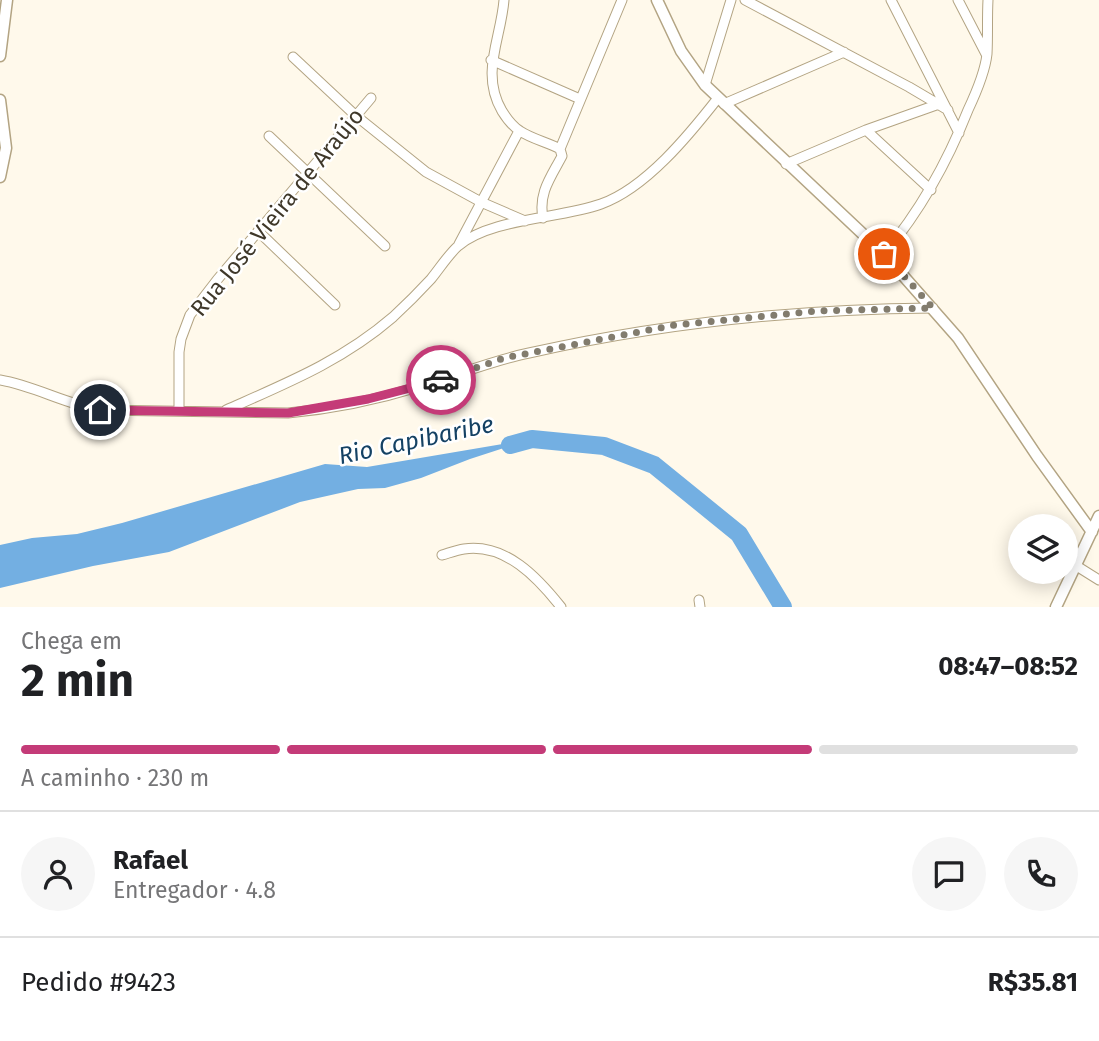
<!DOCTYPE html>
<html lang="pt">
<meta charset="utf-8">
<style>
:root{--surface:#fff;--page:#f6f6f6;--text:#202124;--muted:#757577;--line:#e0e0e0;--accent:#c43b78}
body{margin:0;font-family:"Fira Sans",sans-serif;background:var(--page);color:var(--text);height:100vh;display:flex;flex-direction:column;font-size:26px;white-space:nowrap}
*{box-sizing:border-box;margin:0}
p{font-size:23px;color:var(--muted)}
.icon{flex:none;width:38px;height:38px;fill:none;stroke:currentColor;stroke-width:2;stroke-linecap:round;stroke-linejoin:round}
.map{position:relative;height:607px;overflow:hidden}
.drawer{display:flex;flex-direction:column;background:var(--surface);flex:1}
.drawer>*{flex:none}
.controls{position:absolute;left:1008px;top:514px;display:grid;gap:14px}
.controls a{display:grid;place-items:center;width:70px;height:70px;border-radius:50%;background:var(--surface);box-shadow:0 4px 18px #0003;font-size:35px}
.pin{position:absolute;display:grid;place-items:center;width:60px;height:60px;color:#fff;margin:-30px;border:4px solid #fff;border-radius:50%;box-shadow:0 2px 7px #0007}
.courier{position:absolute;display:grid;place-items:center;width:70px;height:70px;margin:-35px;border:5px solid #c43b78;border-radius:50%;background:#fff;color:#222;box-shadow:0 2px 9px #0007}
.headline em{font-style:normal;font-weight:700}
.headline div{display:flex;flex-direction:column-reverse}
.headline{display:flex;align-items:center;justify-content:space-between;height:119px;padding:0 21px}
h1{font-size:46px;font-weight:700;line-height:52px}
.bar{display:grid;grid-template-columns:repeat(4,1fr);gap:10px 7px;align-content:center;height:84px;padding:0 21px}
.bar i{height:9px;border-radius:5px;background:var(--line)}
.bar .current{background:var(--accent)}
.bar p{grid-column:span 4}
.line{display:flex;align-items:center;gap:18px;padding:0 21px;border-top:2px solid var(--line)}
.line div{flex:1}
.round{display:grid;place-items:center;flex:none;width:74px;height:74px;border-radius:37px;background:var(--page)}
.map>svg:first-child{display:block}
</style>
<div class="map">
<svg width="1099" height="607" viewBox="0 0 1099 607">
<rect width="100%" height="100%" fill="#fff9eb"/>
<!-- water -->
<path fill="#73afe2" d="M532,439L470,459L421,478L385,488L358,489L300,502L169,552L93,566L0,588V545L32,538L77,534L122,523L325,464L367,467Z"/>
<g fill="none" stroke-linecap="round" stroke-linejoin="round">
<!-- river -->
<path stroke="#73afe2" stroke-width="18" d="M510,445L532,439L604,446L654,465L739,534L783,607"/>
<defs>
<path id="minor" d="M504,0C501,39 480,73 502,111C507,119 512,126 520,131C532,139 547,142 560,149
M745,0L909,87L948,110
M891,0L959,133
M958,0L986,54
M293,57L355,115L426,172L481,202L525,221
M491,60L580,99
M705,85L731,0
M724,104L844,52
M866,130L931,190
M269,136L385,246
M786,164L866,130L939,104
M543,218C538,193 551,177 562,156L560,149L622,0
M258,231L335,305
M459,244L519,131
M884,254C921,210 947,163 968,110C976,93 985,73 987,54C988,36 987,18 988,0
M0,380C35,386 65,404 100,410L288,413C331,409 376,400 418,387C455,376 490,361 529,353C662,323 796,309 933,308
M226,410C287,383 342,361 393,317C406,305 419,292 431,279C440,268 448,255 458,246C491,218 559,219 601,204C646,188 689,135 718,98
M179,411V352L181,339L190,315L217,280L371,98
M442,555C449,553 457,550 464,549C506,543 538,578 561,607
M1075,565L1099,580
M699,600L700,607"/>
<path id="tertiary" d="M657,0L681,51L705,85L884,254L958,338L1037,456L1092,532
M0,56L7,0
M0,100L6,148L0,177
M1056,607L1099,516"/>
</defs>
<!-- minor casing -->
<use href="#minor" stroke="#b3a483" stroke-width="11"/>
<!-- tertiary casing -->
<use href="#tertiary" stroke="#b3a483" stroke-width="13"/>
<!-- minor -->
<use href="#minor" stroke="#fff" stroke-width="9"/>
<!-- tertiary -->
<use href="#tertiary" stroke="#fff" stroke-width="10"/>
</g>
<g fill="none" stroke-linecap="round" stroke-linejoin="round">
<!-- done -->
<path stroke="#827c6e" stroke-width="7" stroke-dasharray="0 12.6" d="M441,380L504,358L675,325L817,311L933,308L884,254"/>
<!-- route -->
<path stroke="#c43b78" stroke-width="9" d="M100,410L288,413L368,399L441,380"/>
</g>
<g text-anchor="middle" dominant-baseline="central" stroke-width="5" stroke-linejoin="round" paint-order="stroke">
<!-- street labels -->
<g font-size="23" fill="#3f382a" stroke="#fff">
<text transform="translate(277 212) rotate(-51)">Rua José Vieira de Araújo</text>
</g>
<!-- water labels -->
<g font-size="24" font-style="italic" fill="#154264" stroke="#fff">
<text transform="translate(416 440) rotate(-12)">Rio Capibaribe</text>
</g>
</g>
</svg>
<div class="controls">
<a><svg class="icon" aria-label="layers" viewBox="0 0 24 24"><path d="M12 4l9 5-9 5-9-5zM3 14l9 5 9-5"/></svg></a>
</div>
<div class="pin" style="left:884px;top:254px;background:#ea580c"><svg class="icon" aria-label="bag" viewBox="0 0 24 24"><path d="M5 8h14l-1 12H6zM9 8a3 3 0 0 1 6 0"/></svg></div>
<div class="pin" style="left:100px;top:410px;background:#1f2937"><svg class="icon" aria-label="home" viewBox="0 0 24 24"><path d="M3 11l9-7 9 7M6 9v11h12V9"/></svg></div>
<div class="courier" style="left:441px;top:380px"><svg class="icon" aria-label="car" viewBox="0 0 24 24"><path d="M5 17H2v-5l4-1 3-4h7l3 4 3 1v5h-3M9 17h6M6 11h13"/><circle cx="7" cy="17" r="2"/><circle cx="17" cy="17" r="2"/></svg></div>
</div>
<section class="drawer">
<div class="headline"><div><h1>2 min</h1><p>Chega em</p></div><em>08:47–08:52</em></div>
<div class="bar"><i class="current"></i><i class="current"></i><i class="current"></i><i></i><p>A caminho · 230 m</p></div>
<div class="line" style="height:126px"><a class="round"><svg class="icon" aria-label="person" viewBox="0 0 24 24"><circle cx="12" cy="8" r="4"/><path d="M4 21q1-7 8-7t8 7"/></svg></a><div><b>Rafael</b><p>Entregador · 4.8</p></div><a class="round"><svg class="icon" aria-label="chat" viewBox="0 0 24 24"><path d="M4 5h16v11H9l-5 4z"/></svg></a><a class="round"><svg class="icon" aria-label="phone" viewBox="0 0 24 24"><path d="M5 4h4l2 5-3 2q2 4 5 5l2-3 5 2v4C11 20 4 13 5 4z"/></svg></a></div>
<div class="line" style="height:91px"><div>Pedido #9423</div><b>R$35.81</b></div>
</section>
